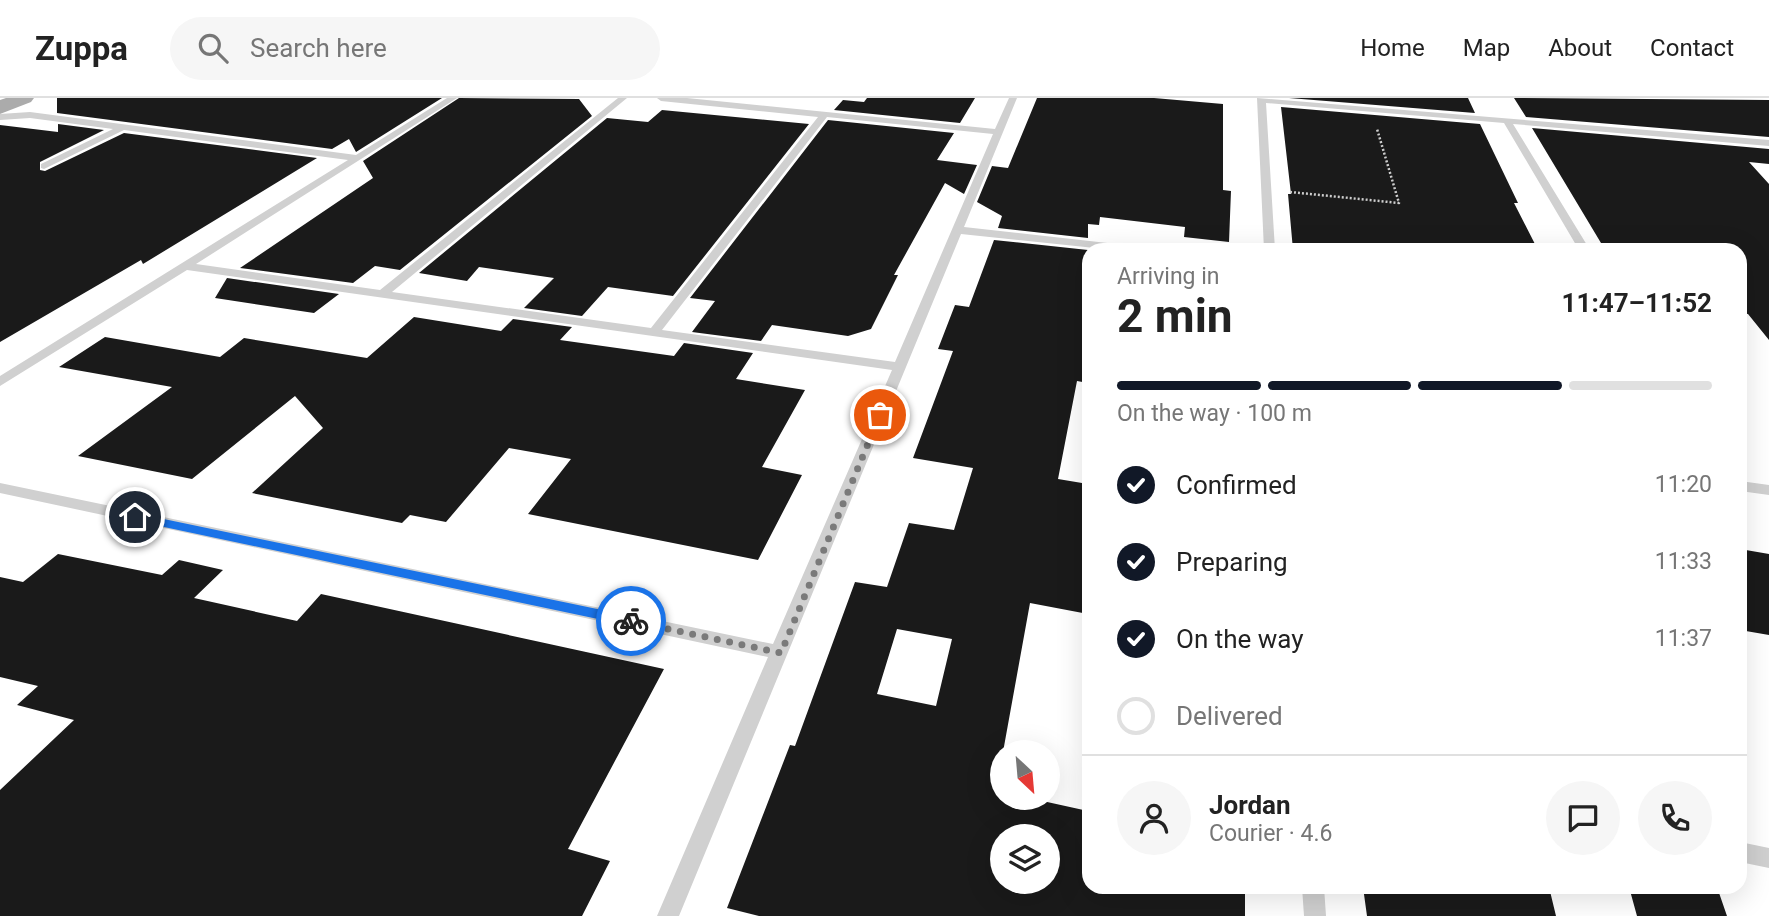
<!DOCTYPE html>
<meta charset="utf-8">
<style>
:root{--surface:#fff;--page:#f6f6f6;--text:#222;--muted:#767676;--line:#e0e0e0;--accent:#111827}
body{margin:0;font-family:Roboto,sans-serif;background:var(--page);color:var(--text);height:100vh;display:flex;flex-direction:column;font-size:26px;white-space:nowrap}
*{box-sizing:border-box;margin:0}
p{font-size:23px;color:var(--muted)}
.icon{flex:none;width:38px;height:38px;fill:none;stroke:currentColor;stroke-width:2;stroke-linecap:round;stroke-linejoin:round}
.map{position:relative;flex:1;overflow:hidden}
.panel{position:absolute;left:1082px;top:145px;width:665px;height:651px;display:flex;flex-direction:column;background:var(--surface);border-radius:21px;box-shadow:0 7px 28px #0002}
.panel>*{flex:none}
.needle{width:46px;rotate:154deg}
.tools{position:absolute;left:990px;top:642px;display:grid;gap:14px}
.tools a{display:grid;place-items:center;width:70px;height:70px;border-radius:50%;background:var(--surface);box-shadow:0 7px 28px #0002;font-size:35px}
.pin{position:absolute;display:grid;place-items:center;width:60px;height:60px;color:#fff;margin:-30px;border:4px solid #fff;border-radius:50%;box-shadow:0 2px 7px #0007}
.courier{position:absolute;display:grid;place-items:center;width:70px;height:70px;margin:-35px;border:5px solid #1a73e8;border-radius:50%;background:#fff;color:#222;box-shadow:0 2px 9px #0007}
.summary em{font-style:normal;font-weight:700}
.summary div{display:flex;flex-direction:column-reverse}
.summary{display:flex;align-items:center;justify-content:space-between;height:119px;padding:0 35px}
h1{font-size:46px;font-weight:700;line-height:52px}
.bar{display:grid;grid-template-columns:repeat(4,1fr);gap:10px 7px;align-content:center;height:84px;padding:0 35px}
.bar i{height:9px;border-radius:5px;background:var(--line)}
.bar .selected{background:var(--accent)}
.bar p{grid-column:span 4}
.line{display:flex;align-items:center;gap:18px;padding:0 35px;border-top:2px solid var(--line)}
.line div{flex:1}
.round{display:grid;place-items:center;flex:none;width:74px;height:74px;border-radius:37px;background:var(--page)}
ol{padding:0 35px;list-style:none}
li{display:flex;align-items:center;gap:21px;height:77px}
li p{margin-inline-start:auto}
li .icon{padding:7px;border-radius:50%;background:var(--accent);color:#fff;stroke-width:4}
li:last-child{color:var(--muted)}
li i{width:38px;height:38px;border:4px solid var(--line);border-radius:50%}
header{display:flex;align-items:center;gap:42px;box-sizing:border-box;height:98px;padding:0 35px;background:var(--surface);border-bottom:2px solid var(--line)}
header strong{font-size:33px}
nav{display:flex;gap:38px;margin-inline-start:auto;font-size:24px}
.search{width:490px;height:63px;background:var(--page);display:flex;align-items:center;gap:18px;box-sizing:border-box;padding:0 24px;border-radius:38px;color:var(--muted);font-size:26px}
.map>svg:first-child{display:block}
</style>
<header>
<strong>Zuppa</strong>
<div class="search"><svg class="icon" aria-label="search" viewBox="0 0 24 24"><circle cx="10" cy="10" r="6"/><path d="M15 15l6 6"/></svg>Search here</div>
<nav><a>Home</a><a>Map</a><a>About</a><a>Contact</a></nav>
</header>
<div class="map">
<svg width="1769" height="818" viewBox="0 0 1769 818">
<rect width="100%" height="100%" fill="#fff"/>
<!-- building -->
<path fill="#1a1a1a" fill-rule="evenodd" d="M57,0H442L356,54L349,41L332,51L57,15Z
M459,0L579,1L592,18L400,172L375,168L353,185L240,170L373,80L363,63Z
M867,0H975L960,25L834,12L843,2L864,4Z
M1037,0H1154L1223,6V92L1231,93L1229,144L1184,139L1185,129L1100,119L1099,127L1088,126V140L998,130L1002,118L977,104L992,68L1008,70Z
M1289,0H1468L1475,15Z
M1514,0L1769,2V39L1526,19Z
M1281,9L1480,26L1518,105H1514L1538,152H1293L1288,96H1291Z
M662,12L809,26L673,198L608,189L582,218L524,210L554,180L479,169L467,183L419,175L607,20L648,24Z
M828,22L954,35L937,62L977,67L964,96L945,85L894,177H898L871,231L848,238L772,227L761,243L692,234L715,203L690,200Z
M58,26L104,32L40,64V72L45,73L124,35L317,60L143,166L141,162L0,244V27L58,34Z
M1532,30L1769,51V66L1749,64L1769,86V242L1748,216L1740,215V152L1604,150Z
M994,142L1088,152V285L1077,283L1058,381L1088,386V516L1030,505L1003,654V700H1029L1088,713V789H1245V818H759L727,810L790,647L795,648L855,484L887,489L909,425L954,432L973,370L913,360L953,253L938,251L955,207L969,209ZM897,531L952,541L936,608L877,596ZM1003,738H1048V784H1003Z
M227,180L339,196L314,215L215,200Z
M414,219L501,233L513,221L572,229L560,242L674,258L684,245L753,255L736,281L805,292L762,369L802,377L758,462L528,416L571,361L509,350L446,424L410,417L402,425L252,395L323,330L295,298L192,381L78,358L172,289L59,269L105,239L220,259L244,240L367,260Z
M1740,451L1769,456V537L1740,532Z
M58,456L162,477L179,462L223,472L194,500L297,523L321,496L664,571L568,751L610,763L582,818H0V692L74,622L17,607L38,588L0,579V479L23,484Z
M1363,789H1549L1556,818H1367Z
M1629,789H1717L1727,818H1637Z"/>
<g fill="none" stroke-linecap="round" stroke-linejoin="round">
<!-- path -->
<path stroke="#cdcdcd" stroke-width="2.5" stroke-dasharray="2 2" stroke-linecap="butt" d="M1290,94L1399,105L1377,31"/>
<!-- service -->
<path fill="#d0d0d0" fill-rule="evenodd" d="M447,0H457L196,166L380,192L618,0H627L392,194L651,230L818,19L661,3L657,0H687L995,31L1009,0H1017L964,129L1143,149L1149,152H1114L961,136L679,818H657L768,559L0,395V385L773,546L892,272L187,172L0,288V278L348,62L124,32L44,71L41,70V66L113,31L30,20L0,22V16L30,14L356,57ZM827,19L993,36L895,264L662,232Z
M1257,0L1769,42V48L1513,26L1590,152H1579L1504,25L1266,5L1275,152H1264Z
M1740,383L1769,387V397L1740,393Z
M1740,744L1769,750V770L1740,764Z
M1302,789H1324L1326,818H1304Z"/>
<!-- primary -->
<path fill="#ababab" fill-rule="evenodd" d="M6,0H34L31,4L0,16V2Z"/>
</g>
<!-- route -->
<path fill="#1a73e8" d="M135,415L631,518L638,523L631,528L131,422L129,419Z"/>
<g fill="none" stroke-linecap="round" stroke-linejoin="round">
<!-- done -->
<path stroke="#7a7a7a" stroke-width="7" stroke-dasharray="0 12.6" d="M631,523L781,555L880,317"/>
</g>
</svg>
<div class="tools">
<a><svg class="needle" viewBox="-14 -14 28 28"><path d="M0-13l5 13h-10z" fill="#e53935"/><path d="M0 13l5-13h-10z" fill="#767676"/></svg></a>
<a><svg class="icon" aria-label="layers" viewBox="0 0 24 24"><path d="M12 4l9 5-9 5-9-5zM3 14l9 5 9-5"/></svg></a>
</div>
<div class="pin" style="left:880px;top:317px;background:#ea580c"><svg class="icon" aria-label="bag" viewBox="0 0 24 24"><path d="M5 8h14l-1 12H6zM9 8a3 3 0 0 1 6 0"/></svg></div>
<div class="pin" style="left:135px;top:419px;background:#1f2937"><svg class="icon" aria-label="home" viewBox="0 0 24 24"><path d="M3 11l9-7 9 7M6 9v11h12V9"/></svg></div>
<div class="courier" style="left:631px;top:523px"><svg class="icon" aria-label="bike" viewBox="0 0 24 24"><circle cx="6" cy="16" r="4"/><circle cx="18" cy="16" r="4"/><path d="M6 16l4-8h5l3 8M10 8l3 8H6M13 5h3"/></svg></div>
<section class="panel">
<div class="summary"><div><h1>2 min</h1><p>Arriving in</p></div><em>11:47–11:52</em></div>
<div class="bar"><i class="selected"></i><i class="selected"></i><i class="selected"></i><i></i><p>On the way · 100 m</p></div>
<ol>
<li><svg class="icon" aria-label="check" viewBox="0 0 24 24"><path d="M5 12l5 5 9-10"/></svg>Confirmed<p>11:20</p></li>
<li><svg class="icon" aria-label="check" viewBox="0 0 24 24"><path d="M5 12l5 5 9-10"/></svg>Preparing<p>11:33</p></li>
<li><svg class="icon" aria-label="check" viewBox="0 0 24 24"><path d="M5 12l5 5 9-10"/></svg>On the way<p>11:37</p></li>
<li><i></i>Delivered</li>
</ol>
<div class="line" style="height:126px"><a class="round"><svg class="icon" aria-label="person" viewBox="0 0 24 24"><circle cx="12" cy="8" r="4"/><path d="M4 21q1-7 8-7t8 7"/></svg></a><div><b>Jordan</b><p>Courier · 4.6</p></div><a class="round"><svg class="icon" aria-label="chat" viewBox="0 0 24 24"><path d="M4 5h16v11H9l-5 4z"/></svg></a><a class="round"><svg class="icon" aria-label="phone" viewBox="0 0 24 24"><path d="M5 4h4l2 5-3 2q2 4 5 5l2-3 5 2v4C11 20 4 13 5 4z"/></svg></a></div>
</section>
</div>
